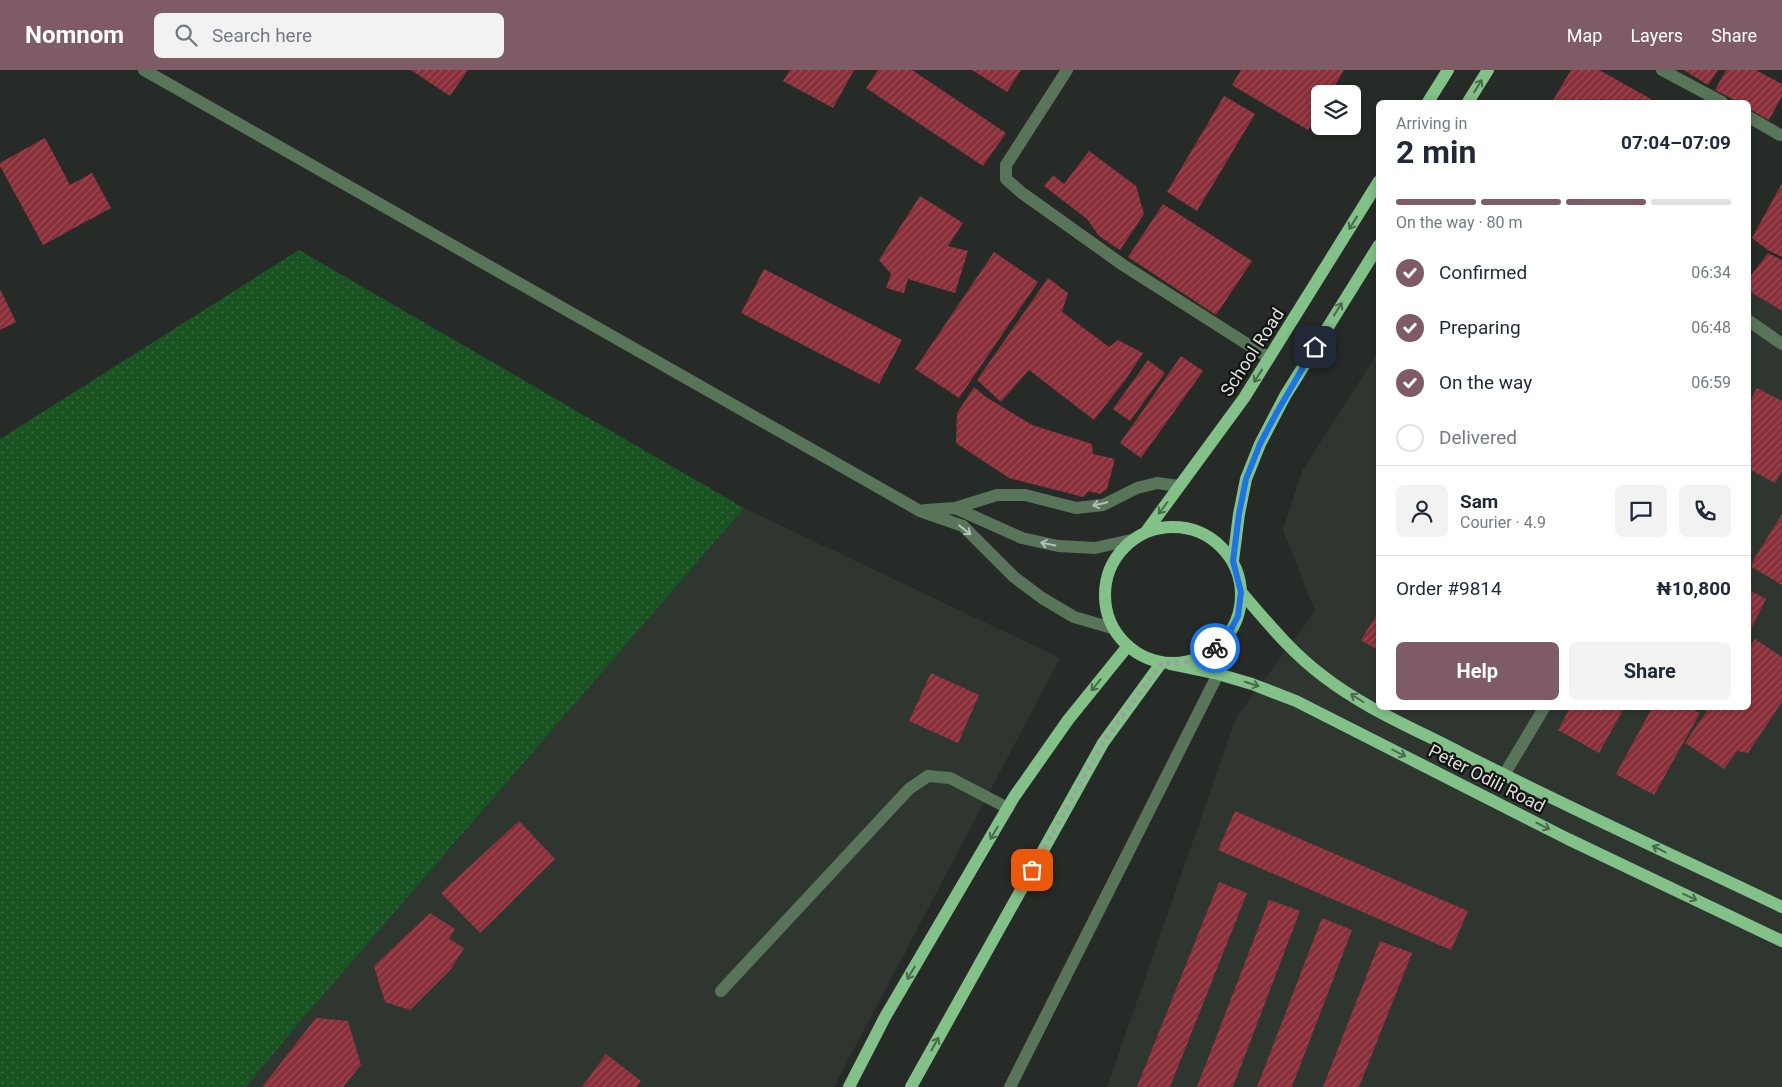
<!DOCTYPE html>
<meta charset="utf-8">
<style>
:root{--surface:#fff;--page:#f2f2f3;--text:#1f2937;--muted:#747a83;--line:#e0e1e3;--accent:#7f5c65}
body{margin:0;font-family:Roboto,sans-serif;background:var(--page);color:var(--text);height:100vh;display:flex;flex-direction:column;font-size:19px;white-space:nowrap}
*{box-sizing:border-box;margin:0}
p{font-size:16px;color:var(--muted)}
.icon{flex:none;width:28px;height:28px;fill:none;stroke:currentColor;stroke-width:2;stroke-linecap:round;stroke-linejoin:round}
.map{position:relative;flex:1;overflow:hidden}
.details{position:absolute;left:1376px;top:30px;width:375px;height:610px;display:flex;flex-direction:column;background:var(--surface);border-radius:8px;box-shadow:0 2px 8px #0003}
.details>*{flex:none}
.controls{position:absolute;left:1311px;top:15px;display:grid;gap:10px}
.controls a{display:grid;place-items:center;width:50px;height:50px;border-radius:8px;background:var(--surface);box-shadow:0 2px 8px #0003;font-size:25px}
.pin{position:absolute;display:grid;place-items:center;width:42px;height:42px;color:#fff;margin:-21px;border-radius:10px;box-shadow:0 2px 8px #0006}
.courier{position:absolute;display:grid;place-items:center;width:50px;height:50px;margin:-25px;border:4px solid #1a73e8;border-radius:50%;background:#fff;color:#222;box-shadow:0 1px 6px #0007}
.overview em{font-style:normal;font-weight:700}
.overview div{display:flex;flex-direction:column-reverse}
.overview{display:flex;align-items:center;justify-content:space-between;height:85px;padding:0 20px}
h1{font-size:32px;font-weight:700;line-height:38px}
.bar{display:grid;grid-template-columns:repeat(4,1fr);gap:8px 5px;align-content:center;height:60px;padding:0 20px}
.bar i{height:6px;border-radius:4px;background:var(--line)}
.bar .on{background:var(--accent)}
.bar p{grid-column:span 4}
.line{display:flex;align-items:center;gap:12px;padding:0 20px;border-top:1px solid var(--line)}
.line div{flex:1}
.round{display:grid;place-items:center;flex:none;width:52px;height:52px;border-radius:8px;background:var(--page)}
ol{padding:0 20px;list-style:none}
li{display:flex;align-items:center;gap:15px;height:55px}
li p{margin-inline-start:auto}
li .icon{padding:5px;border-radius:50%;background:var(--accent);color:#fff;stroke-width:4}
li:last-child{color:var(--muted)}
li i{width:28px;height:28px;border:2px solid var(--line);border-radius:50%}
.action{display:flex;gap:10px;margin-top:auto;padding:10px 20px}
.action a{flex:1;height:58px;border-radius:8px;background:var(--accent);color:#fff;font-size:20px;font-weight:700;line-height:58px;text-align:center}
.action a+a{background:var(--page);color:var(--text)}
header{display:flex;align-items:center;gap:30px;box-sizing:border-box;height:70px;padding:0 25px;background:var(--accent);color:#fff}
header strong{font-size:24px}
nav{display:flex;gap:28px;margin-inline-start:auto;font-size:18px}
.search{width:350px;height:45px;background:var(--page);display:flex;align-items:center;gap:12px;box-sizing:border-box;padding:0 18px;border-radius:8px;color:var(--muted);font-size:19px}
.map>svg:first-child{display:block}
</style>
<header>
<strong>Nomnom</strong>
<div class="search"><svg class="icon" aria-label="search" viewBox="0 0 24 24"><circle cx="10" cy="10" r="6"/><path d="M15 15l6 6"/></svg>Search here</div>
<nav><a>Map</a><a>Layers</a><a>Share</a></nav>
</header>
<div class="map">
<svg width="1782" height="1017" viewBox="0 0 1782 1017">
<defs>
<pattern id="grass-dots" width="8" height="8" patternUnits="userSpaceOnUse" patternTransform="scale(1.25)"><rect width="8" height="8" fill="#185321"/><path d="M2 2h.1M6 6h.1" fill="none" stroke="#396b41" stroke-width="1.8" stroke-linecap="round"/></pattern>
<pattern id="building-hatch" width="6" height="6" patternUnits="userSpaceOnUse" patternTransform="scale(1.25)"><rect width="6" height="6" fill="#8a2f39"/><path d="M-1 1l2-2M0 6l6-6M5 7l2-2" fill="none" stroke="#9a4d55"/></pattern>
</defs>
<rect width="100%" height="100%" fill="#272b27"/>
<!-- built -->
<path fill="#2e362f" d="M1749,221L1782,241V1017H1107L1236,648L1315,541L1283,460L1302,401L1379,281V638H1749Z
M744,438L1060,588L834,1017H246L299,953Z"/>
<!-- grass -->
<path fill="url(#grass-dots)" d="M299,180L744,438L299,953L246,1017H0V369Z"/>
<!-- building -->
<path fill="url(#building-hatch)" d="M411,0H468L450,26Z
M790,0H854L833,38L783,11Z
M878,0H912L1006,63L983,96L866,18Z
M972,0H1021L1007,22Z
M1241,0H1344L1330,24H1320V40L1308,60L1232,15Z
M1571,0H1599L1651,29L1649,32H1552Z
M1684,0H1718L1708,15Z
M1726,0H1756L1782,14V26L1769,50L1749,39V32H1738L1715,20Z
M1224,26L1255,44L1197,141L1167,122Z
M45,68L70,115L92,103L111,138L43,175L0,96V93Z
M1089,81L1136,116L1144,144L1120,180L1099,166L1087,149L1044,116L1053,105L1064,114Z
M1782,113V187L1768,180L1752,168Z
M920,126L963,153L948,176L968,181L955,223L908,209L904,223L886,218L891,204L879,190Z
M1163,134L1252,191L1216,245L1128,187Z
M994,182L1038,212L959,328L915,299Z
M1768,183L1782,190V241L1749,221V208Z
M764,199L902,270L879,314L741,243Z
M1048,208L1068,223L1062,242L1109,277L1118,270L1143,283L1126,309L1094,350L1029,300L1001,332L977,310Z
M0,219L16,252L0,260Z
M1181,286L1203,301L1141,388L1120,373Z
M1148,290L1165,303L1130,351L1113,339Z
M974,317L986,327L1032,355L1092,374L1093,384L1115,389L1107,419L1100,424L1089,421L1083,427L1009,408L956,373L957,343Z
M1757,318L1782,331V401L1775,413L1749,399V333Z
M1782,444V515L1750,496Z
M1749,520L1766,529L1749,563Z
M1379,541V581L1361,570Z
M1755,569L1782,587V632L1748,683L1737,681L1724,699L1685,673L1709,638H1749V578Z
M931,603L979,625L958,673L909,651Z
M1570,638H1624L1599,683L1558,660Z
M1652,638H1690L1700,643L1654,725L1616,704Z
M1235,741L1468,841L1451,880L1218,780Z
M519,751L555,789L480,863L441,823Z
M1219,812L1247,823L1170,1017H1137Z
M1269,830L1300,841L1233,1017H1197Z
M430,843L455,859L449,869L464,878L451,899L410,940L385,932L374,896Z
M1322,848L1352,860L1292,1017H1257Z
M1380,871L1412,883L1359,1017H1323Z
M316,948L348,951L361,995L343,1017H262Z
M606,984L641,1011L636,1017H582Z"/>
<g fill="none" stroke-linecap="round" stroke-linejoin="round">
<!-- minor -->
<path stroke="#587559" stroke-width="12" d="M144,0L920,441L963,456L1014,507L1042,528L1074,547L1112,558
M1067,0L1006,95V109L1022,123L1123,195L1269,288
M1662,0L1722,32
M1749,47L1780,65
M1749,251L1782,274
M955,438L997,425H1025L1076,438L1103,435L1137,418L1157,413L1179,416
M925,440L955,438L1022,468L1058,476L1095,478L1131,470
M1504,705L1544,638
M721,921L909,719L928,706L950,708L1008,738
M1010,1017L1218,604"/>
<!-- major -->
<path stroke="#82c187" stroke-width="12" d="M1428,32L1448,0
M1468,32L1488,0
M1105 525a68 68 0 1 1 136 0a68 68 0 1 1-136 0Z
M1145,463L1244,328L1379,111
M1233,491L1239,444L1246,409L1260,374L1285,326L1379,175
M1241,522C1267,552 1291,582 1323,606C1364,638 1415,659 1461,683C1567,737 1675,786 1782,837
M1170,594L1218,604L1252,614L1296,631L1568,769L1782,871
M849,1017L885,947L1014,727L1068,650L1127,577
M911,1017L1103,673L1162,592"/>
</g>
<!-- one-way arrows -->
<defs><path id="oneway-shaft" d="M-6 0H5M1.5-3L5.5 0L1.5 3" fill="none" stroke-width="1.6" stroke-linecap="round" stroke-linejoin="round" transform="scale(1.25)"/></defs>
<g stroke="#4a6a4c">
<use href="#oneway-shaft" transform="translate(1478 16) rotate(-58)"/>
<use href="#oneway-shaft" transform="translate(1353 153) rotate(122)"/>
<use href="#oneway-shaft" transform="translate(1338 239) rotate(-58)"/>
<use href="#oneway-shaft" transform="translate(1258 306) rotate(122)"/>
<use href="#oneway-shaft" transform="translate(1163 438) rotate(127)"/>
<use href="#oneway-shaft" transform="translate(1252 614) rotate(18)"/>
<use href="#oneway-shaft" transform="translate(1096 615) rotate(129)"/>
<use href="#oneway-shaft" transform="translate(1357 628) rotate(-148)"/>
<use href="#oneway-shaft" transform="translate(1399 683) rotate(27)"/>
<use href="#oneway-shaft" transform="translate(1543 756) rotate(27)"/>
<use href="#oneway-shaft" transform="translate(994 763) rotate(121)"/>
<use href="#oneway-shaft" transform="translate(1659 779) rotate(-154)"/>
<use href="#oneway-shaft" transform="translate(1690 827) rotate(25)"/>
<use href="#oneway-shaft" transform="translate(911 903) rotate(121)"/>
<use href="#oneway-shaft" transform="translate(935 974) rotate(-61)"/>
</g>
<g stroke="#b4bfb5">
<use href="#oneway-shaft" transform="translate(1100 434) rotate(166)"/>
<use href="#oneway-shaft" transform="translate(965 460) rotate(38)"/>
<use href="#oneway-shaft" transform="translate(1048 474) rotate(-168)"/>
</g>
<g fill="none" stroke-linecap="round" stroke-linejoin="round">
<!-- done -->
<path stroke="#9da09d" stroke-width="5" stroke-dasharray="0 9" d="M1032,800L1103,673L1162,592C1180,596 1201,590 1215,578"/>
<!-- route -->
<path stroke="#1a73e8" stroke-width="6" d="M1215,578L1227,567L1238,546L1241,522L1233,491L1239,444L1246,409L1260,374L1277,342L1315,277"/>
</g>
<g text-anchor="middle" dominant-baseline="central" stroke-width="4.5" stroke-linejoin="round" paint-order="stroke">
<!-- street labels -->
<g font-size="18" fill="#dcdfdc" stroke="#111311">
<text transform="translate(1252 282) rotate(-57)">School Road</text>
<text transform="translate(1487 708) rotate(27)">Peter Odili Road</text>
</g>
</g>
</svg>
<div class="controls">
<a><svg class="icon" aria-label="layers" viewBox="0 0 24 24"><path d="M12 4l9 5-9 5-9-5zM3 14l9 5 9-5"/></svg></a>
</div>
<div class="pin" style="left:1032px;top:800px;background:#ea580c"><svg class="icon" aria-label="bag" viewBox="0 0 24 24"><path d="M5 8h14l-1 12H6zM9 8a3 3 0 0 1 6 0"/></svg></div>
<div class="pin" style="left:1315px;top:277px;background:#1f2937"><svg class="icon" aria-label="home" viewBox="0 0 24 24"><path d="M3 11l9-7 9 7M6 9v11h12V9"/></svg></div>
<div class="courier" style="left:1215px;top:578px"><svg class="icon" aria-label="bike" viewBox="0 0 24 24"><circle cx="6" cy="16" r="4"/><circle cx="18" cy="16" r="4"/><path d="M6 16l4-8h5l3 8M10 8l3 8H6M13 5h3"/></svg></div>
<section class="details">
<div class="overview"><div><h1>2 min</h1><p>Arriving in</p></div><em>07:04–07:09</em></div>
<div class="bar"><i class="on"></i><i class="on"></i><i class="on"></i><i></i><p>On the way · 80 m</p></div>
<ol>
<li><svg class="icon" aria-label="check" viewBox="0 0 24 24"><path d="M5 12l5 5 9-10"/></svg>Confirmed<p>06:34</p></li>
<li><svg class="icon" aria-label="check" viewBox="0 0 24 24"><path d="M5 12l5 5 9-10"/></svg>Preparing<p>06:48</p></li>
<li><svg class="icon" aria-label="check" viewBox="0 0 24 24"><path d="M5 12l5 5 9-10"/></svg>On the way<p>06:59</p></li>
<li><i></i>Delivered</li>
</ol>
<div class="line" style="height:90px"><a class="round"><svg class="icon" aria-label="person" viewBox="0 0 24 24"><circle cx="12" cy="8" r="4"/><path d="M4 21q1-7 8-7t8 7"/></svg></a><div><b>Sam</b><p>Courier · 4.9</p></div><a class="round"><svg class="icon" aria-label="chat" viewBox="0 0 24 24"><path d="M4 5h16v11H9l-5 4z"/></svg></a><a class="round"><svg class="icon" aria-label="phone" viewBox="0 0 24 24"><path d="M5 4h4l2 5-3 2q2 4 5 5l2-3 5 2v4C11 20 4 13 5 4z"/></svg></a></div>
<div class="line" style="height:65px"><div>Order #9814</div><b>₦10,800</b></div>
<div class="action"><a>Help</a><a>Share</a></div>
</section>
</div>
